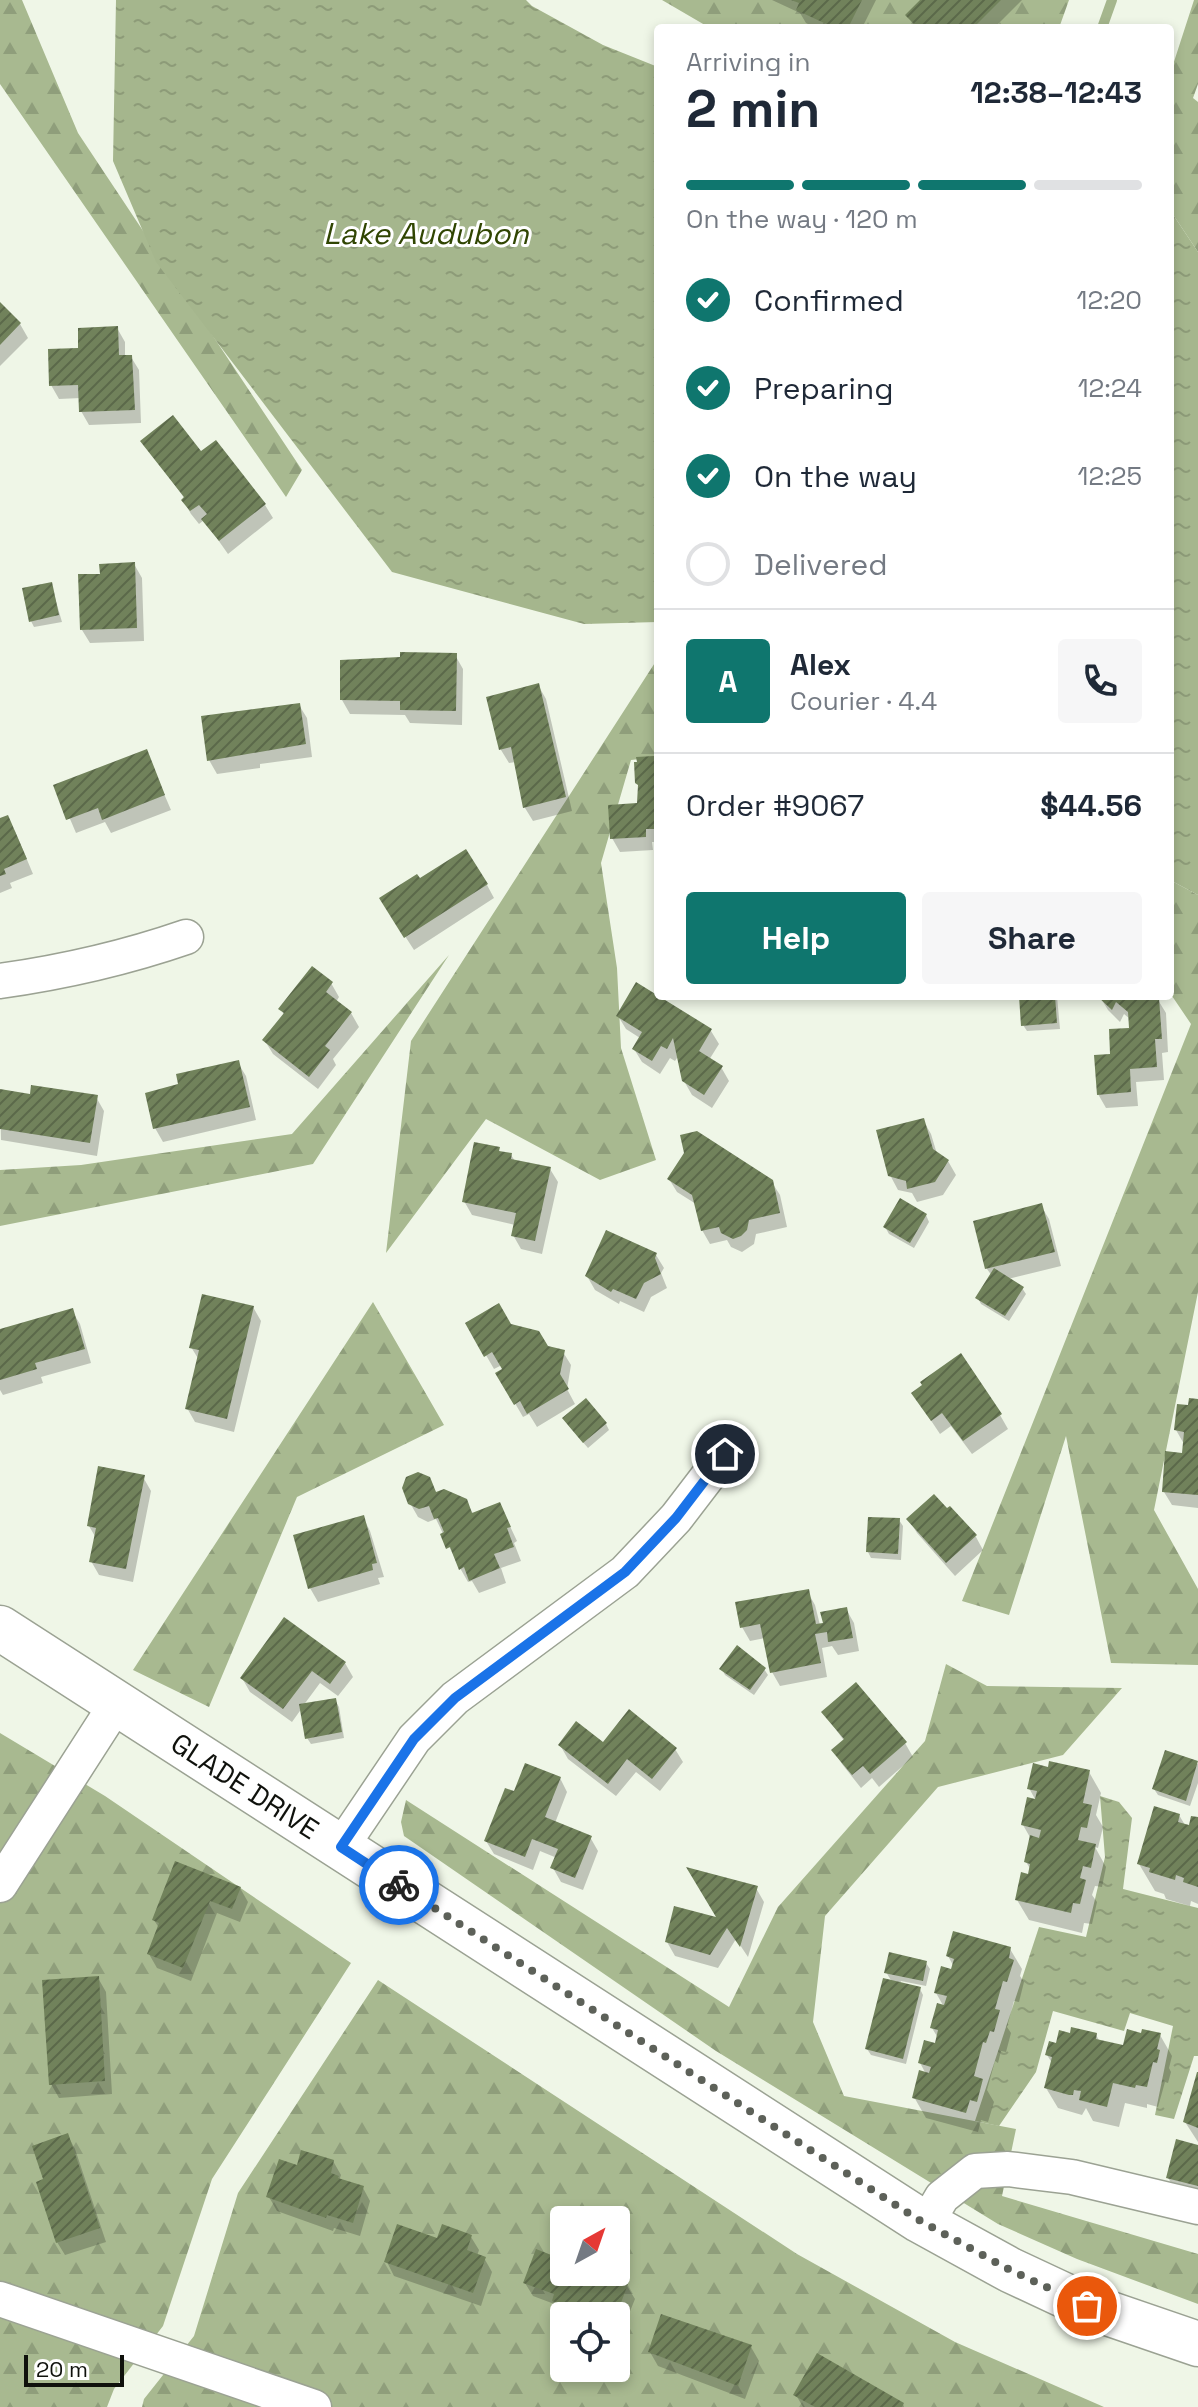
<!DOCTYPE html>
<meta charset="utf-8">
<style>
:root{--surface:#fff;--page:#f6f6f7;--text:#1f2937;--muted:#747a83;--line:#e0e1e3;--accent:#0f766e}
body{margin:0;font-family:"Space Grotesk",sans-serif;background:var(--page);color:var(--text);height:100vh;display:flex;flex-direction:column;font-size:30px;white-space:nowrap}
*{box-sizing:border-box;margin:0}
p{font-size:26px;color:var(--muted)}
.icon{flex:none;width:44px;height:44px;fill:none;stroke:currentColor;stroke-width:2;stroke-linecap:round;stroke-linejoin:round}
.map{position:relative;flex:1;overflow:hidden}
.sheet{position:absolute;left:654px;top:24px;width:520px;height:976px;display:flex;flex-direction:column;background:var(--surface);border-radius:8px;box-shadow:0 4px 12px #0003}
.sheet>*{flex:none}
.needle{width:52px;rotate:40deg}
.tools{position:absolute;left:550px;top:2206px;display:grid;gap:16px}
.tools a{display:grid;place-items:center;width:80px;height:80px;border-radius:8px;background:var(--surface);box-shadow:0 4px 12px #0003;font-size:40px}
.scale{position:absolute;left:24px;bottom:20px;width:100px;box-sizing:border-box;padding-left:8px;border:4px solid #0f110c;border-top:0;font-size:22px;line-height:28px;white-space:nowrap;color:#0f110c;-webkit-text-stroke:6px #fff;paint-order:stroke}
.pin{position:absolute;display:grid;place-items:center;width:68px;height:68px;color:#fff;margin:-34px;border:4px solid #fff;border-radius:50%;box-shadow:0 2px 8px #0007}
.courier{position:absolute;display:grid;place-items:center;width:80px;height:80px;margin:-40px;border:6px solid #1a73e8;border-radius:50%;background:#fff;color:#222;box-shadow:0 2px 10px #0007}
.headline em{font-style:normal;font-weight:700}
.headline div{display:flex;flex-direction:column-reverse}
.headline{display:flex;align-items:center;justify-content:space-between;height:136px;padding:0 32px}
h1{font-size:52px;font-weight:700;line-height:60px}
.bar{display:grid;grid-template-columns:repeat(4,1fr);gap:12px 8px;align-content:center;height:96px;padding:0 32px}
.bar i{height:10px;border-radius:6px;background:var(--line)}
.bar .on{background:var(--accent)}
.bar p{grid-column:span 4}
.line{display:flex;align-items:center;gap:20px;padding:0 32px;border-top:2px solid var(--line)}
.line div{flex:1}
.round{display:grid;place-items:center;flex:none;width:84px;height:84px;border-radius:8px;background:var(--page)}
ol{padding:0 32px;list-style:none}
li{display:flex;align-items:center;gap:24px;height:88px}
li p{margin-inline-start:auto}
li .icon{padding:8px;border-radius:50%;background:var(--accent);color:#fff;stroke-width:4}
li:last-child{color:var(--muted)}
li i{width:44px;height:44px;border:4px solid var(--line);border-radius:50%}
.action{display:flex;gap:16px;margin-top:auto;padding:16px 32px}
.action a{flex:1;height:92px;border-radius:8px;background:var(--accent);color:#fff;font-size:32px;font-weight:700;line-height:92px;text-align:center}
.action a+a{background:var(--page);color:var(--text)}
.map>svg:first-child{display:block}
</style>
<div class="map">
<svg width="1198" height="2407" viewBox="0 0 1198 2407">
<defs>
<pattern id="forest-firs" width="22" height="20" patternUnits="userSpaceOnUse" patternTransform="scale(2)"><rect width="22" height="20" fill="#a8b990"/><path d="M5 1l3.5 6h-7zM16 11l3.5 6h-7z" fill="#8f9e7b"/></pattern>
<pattern id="water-ripples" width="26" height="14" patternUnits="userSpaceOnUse" patternTransform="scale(2)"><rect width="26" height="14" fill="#a5b68d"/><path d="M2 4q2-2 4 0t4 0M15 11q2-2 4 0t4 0" fill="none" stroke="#8d9b78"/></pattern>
<pattern id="building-hatch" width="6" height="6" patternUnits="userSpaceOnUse" patternTransform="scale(2)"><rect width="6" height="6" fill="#71825b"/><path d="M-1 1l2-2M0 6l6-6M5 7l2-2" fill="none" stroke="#5b694a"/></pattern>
</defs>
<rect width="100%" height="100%" fill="#eff6e7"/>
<!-- forest -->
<path fill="url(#forest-firs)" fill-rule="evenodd" d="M0,0H22L78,133L302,470L286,497L0,84Z
M662,0H1069L1059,28H710Z
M1194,0H1198V84L1193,98L1198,102V252L1170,210V74Z
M658,658V757L631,760L601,863L617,968L621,1048L656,1160L600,1180L486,1119L386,1253L411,1041Z
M1170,880L1198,895V1292L1154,1510L1198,1589V1665L1111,1663L1066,1436L1009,1615L962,1601L1191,1024L1170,993Z
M449,955L313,1164L0,1226V1170L81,1165L292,1134Z
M373,1302L444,1425L297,1497L209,1707L133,1670Z
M946,1664L987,1686L1122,1688L1063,1755L938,1787L825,1916L813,2022L844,2096L1016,2129L1002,2196L1198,2254V2304L1077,2259L998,2224L716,2051L404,1836L401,1822L406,1800L729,2007L778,1907L925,1741Z
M0,1733L105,1796L351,1963L212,2179L163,2326L114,2389L107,2407H0Z
M378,1980L797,2254L955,2342L1104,2407H142L144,2399L194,2336L238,2193ZM564,2220H616V2272H564ZM564,2316H616V2368H564Z"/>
<!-- water -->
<path fill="url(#water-ripples)" d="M116,0H526L532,6L603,45L658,67V622L584,624L392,572L156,262L113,161Z
M1170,210L1198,252V895L1170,880Z
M1100,1796L1119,1802L1132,1818L1123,1889L1198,1908V2056H1194L1174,2119L1155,2115L1173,2026L1130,2013L1124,2031L1053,2011L1036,2072L999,2126L975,2121L1039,1927L1086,1937L1105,1857Z"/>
<!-- shadow -->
<path fill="#0003" d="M772,0H876L862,28H816L806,23L800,13Z
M923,0H1022L994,28H915L908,15Z
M0,305L20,324L28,338L0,366Z
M117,328L125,342V357H131L139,370L141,423L89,425L81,411V398L59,399L51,385L80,350Z
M143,442L201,454L265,505L273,518L228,554L204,520L199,524L191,514L183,500L185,499Z
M134,564L142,578L144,641L90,643L82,630L102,576Z
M51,584L62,622L34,627L31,621Z
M455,655L463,669L462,725L410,723L405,715L350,714L342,700Z
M538,685L546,699L572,811L533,821L525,808L516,762L509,763L501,750L488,698Z
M299,705L307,718L312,757L260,764V768L217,774L209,760Z
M146,752L171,810L111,833L105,822L76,833L56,786Z
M658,755V842H652L653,850L620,852L612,838L639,805L654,758Z
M0,820L15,831L33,874L10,883L12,888L0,893Z
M420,880L487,885L494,898L414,950L390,913Z
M331,983L339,997L336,1002L351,1013L359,1027L333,1059L336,1065L318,1089L273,1054L265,1041L284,1015L281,1009Z
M1021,996H1057L1060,1029L1027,1031L1023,1025Z
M1151,996V1000H1158L1166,1013L1168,1052L1162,1053L1164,1080L1136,1082L1138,1106L1106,1108L1098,1094L1113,1056L1131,1030L1130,1019L1124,1014L1120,1022L1108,1010L1100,997Z
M618,1016L711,1031L719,1044L709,1060L721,1067L729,1081L712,1108L692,1095L684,1081L679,1055L675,1061L670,1058L660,1074L642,1062L634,1049L640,1038L626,1029Z
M238,1063L246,1076L256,1120L163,1142L155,1128L180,1086Z
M0,1091L31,1096L96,1097L104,1111L97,1156L1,1140Z
M923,1120L931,1134L937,1154L948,1161L956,1175L943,1195L917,1202L912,1193L898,1190L890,1175Z
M498,1149L501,1153L511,1155L515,1161L550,1169L558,1182L542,1254L521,1249L513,1235L515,1225L472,1215L464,1201Z
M686,1153L771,1181L780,1195L787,1227L756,1234L754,1244L742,1252L731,1247L727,1240L710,1244L702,1230L696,1204L677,1192L669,1179Z
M1041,1206L1049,1219L1061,1266L1008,1279L1022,1288L1026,1294L1009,1321L981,1304L978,1298L992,1276L987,1269L976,1222Z
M926,1215L929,1222L914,1248L889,1234L885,1227Z
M656,1255L664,1268L661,1273L667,1288L651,1297L644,1312L620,1301L619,1304L595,1290L587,1276Z
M253,1307L261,1321L234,1432L195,1422L187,1408L199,1360L191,1347Z
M72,1311L80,1324L91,1363L41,1377L43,1383L3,1395L0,1390V1331Z
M468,1324L510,1326L547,1348L563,1352L571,1365L567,1389L575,1404L537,1427L529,1414L523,1417L498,1374L505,1370L502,1365L494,1369Z
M1198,1401V1508L1172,1505L1164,1492L1184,1455V1444L1176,1430L1190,1407Z
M922,1407L1000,1415L1008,1429L972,1454L951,1426L940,1434Z
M606,1424L609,1430L588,1448L568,1425Z
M143,1477L151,1491L133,1582L99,1575L91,1561L96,1538L89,1526Z
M428,1479L437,1494L465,1500L474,1515L500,1505L517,1541L514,1543L521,1561L501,1568L506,1583L479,1593L472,1581L468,1582L456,1561L436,1519L428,1522L418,1517L410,1503Z
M949,1509L976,1537L983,1550L955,1576L917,1533L909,1520Z
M363,1517L370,1531L384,1577L378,1578L380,1584L318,1602L310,1588Z
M899,1520L903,1526L901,1560L871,1558L868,1552Z
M807,1591L815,1605L820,1625L846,1609L854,1623L859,1651L838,1655L832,1646L822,1648L827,1677L780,1686L772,1672L765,1638L750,1641L742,1627Z
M345,1663L353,1677L338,1696L320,1683L303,1706L335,1700L339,1707L344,1738L311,1744L307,1738L302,1708L292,1722L250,1692L242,1678Z
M722,1669H764L768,1675L754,1695L725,1675Z
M856,1685L905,1743L913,1757L879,1787L872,1778L861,1788L842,1764L834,1751L845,1742L823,1712Z
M560,1745L675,1749L683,1762L660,1791L636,1772L616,1796L568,1759Z
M1167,1752L1198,1764V1783L1190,1806L1158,1795L1154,1789Z
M1089,1772L1101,1793L1096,1815L1103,1827L1098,1848L1095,1847L1106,1867L1102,1887L1095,1886L1092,1895L1097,1902L1092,1924L1084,1923L1082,1933L1029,1920L1017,1900L1031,1870L1026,1862L1031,1839L1023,1825L1036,1801L1029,1788Z
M560,1778L567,1792L555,1823L590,1837L598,1851L583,1890L561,1882L553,1868L557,1858L540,1851L533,1870L494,1854L486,1841L515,1794Z
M1179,1815L1185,1825L1190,1827L1198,1820V1904L1191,1901L1190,1906L1166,1899L1164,1894L1155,1891L1139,1864Z
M240,1888L248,1902L240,1922L217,1913L191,1981L157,1968L149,1954L159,1928L154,1920Z
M756,1888L764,1902L748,1957L736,1939L718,1968L675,1956L667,1942L720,1920Z
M1010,1949L1022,1969L1020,1976L1024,1982L1019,2002L1014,2001L1007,2027L1011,2033L1006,2052L1001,2051L998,2063L995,2061L987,2090L994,2102L988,2122L981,2120L978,2132L926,2118L914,2097L926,2074L920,2063L936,2046L938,2038L932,2028L944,2007L936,1993L953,1971L954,1967L948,1956Z
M926,1963L930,1969L926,1986L901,1981L900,1984L920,1989L923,1995L906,2064L871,2055L867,2049L892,1982L886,1972Z
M98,1978L106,1992L112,2094L59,2098L51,2084Z
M1071,2035H1096L1100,2042L1124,2048L1160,2035L1172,2056L1169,2068L1171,2072L1168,2083L1165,2082L1158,2107L1147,2104V2108L1125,2103L1119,2127L1093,2121L1086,2108L1082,2115L1058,2108L1046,2088L1052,2063L1047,2055Z
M1198,2076V2142L1185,2122Z
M68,2136L75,2149L106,2242L65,2255L57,2242L46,2180Z
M1198,2147V2191L1172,2184L1168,2178Z
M333,2161L341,2175L339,2181L363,2188L370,2201L360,2236L334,2228L333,2231L277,2211L269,2197L298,2167Z
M471,2237L479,2250L477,2256L484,2258L492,2272L481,2306L394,2276L387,2262L439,2241Z
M564,2262V2272H591L627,2286L635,2299L620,2336L616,2335V2316H567L562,2314L557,2305L533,2296L525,2283Z
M751,2347L759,2361L745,2399L658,2366L650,2352Z
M796,2395L903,2404L904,2407H803Z"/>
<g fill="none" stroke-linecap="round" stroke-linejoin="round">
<!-- stream -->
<path stroke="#a5b68d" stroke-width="10" d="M1102,28L1112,0"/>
</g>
<!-- building -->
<path fill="url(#building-hatch)" d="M791,0H862L848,28H835L796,10L799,3Z
M920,0H1001L973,28H918L905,15Z
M0,302L21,323L0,345Z
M118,326L119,355H132L135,410L79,412L78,385L49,386L48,349L78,348V328Z
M173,415L201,451L216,440L266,504L219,541L201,519L207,514L199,505L190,511L181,500L184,497L140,441Z
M135,562L137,628L80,630L78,574H100L99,564Z
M52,582L59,615L29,622L22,588Z
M400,652L457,653L456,711L400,710V701L340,700V660L400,657Z
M539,683L566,797L523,808L511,747L499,750L486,697Z
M300,703L306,744L207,761L201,716Z
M147,749L165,795L102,820L98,808L66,820L53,785Z
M658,752V829H646V837L610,839L608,805L637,803L638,785L635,783L634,762H637L636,757L654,756Z
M8,815L27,859L4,869L6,874L0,876V818Z
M466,849L488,884L404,938L379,898L417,874L420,878Z
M312,966L333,982L326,992L352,1012L325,1046L330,1050L309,1077L262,1040L284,1013L278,1009Z
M636,982L712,1029L699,1051L723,1066L704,1095L682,1081L673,1038L667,1049L661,1046L652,1061L632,1049L642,1032L616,1016Z
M1019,996H1055L1057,1023L1021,1026Z
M1097,996L1159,998L1162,1039H1155L1157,1067L1130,1069L1131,1092L1097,1095L1094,1055L1110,1054L1109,1029L1129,1028L1128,1012L1116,1002L1112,1010Z
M239,1060L250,1107L153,1129L145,1093L178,1084L176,1074Z
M31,1085L98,1095L90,1143L0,1129V1089L30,1094Z
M924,1118L933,1149L949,1160L935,1182L907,1189L906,1181L888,1176L876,1130Z
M697,1131L773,1180L780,1213L749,1220L747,1230L741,1236L733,1239L721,1233L719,1227L701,1231L692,1195L667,1179L684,1153L680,1135Z
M474,1142L500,1147L499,1151L512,1153L511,1159L551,1167L535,1241L511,1236L516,1213L462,1202Z
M900,1198L927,1214L910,1243L883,1227Z
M1042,1203L1055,1252L985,1269L973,1221Z
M606,1230L657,1253L655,1258L661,1274L644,1283L636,1299L613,1289L611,1292L585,1276Z
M994,1268L1024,1287L1005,1316L975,1298Z
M202,1294L254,1306L227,1419L185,1409L199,1350L189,1348Z
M499,1303L511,1324L539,1331L548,1346L565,1350L560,1374L569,1389L527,1414L520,1401L514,1405L495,1373L502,1369L492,1352L484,1357L465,1323Z
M73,1308L85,1349L35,1363L37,1369L0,1380V1329Z
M961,1353L1002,1414L963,1441L942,1413L931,1421L911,1393L922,1385L920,1382Z
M586,1398L607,1423L583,1443L562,1418Z
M1189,1398L1198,1399V1495L1162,1492L1165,1451L1182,1453L1184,1432L1174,1430L1177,1404L1188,1405Z
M98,1466L145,1475L126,1569L89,1562L96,1528L87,1526Z
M418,1472L430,1477L436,1492L444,1489L467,1499L472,1513L500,1502L511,1527L507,1528L514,1547L494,1554L500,1568L469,1581L464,1567L459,1570L450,1547L446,1549L440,1534L444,1532L438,1518L434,1519L429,1506L419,1509L408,1504L402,1488L406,1477Z
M934,1494L947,1508L950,1506L977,1535L946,1563L906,1519Z
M364,1515L377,1563L372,1564L373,1570L308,1589L293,1535Z
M868,1517L900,1518L898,1554L866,1552Z
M809,1589L816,1624L823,1623L820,1612L847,1607L853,1638L828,1642L827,1632L815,1634L821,1663L770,1673L760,1624L740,1628L735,1602Z
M284,1617L346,1662L330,1684L312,1671L283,1709L240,1678Z
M737,1645L766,1668L750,1690L719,1669Z
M856,1682L907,1742L870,1774L863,1766L852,1775L831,1750L844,1739L821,1712Z
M336,1698L342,1732L305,1739L299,1704Z
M629,1709L677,1748L652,1779L627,1759L608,1784L558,1745L576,1721L603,1742Z
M1165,1750L1198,1761L1186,1801L1152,1789Z
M1049,1761L1090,1770L1083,1803L1092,1805L1087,1828L1081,1827L1078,1840L1096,1844L1091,1868L1083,1866L1080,1878L1086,1880L1080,1904L1073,1903L1071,1913L1015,1900L1021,1872L1028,1874L1030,1864L1024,1862L1030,1835L1039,1838L1041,1830L1021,1825L1027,1797L1035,1799L1037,1791L1027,1789L1033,1763L1048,1767Z
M525,1763L561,1777L545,1817L592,1836L575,1878L550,1868L558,1849L532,1839L525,1857L484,1841L505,1788L514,1791Z
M1154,1806L1180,1814L1178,1822L1189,1825L1191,1816L1198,1817V1887L1183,1882L1184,1878L1176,1875L1175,1880L1149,1872L1150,1868L1137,1864Z
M175,1861L241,1887L232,1909L210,1901L183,1968L147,1954L159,1923L152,1920Z
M686,1867L758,1886L740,1947L727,1928L710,1955L665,1942L674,1906L716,1917Z
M953,1931L1011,1947L1009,1958L1014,1960L1007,1982L1003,1981L995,2009L1000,2010L994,2032L990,2031L986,2043L983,2042L974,2076L983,2079L977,2102L970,2100L966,2113L912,2098L919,2070L929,2073L931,2067L918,2063L924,2040L935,2043L938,2030L930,2028L937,2003L944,2005L947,1996L934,1993L941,1966L951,1969L954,1959L946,1956Z
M889,1952L927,1961L923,1981L884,1973Z
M99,1976L105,2081L49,2085L42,1980Z
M883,1978L921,1987L903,2059L865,2049Z
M1071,2027L1097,2033L1096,2039L1123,2045L1127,2029L1141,2033L1142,2029L1161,2033L1157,2049L1160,2050L1157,2063L1153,2062L1147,2087L1136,2085L1135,2088L1113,2083L1107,2107L1079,2100L1081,2091L1074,2090L1073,2095H1069L1044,2088L1052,2057L1045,2055L1049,2041L1056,2043L1059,2030L1070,2033Z
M1197,2072H1198V2128L1183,2122Z
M68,2133L100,2228L56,2243L36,2182L43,2179L32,2146Z
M1176,2139L1198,2145V2186L1166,2178Z
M301,2150L334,2160L331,2173L339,2176L338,2178L364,2186L353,2223L327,2215L326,2218L266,2197L279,2159L297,2165Z
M397,2224L437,2238L442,2224L472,2235L467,2250L486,2257L473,2293L384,2262Z
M536,2249L564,2260V2272H597L628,2284L616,2316H593L552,2301L554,2294L523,2283Z
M661,2314L752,2345L738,2386L648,2352Z
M817,2353L904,2403L902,2407H815L793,2395Z"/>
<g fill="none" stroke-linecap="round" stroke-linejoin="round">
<defs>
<path id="street" d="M0,981C64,972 125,958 186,937
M341,1847L414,1739L455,1698L625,1572L676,1518L725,1454
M0,1885L117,1703
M926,2224L942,2197L975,2171L1008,2169L1072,2177L1198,2207
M0,2299L314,2407"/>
<path id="secondary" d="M0,1628L919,2220L1010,2270L1087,2306L1198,2344"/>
</defs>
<!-- street casing -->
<use href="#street" stroke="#9ba293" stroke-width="37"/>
<!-- secondary casing -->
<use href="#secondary" stroke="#9ba293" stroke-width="47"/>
<!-- street -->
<use href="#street" stroke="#fff" stroke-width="34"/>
<!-- secondary -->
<use href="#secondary" stroke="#fff" stroke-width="44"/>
</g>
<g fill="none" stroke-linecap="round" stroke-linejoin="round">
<!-- done -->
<path stroke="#5d6159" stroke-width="8" stroke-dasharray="0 14.4" d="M399,1885L919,2220L1010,2270L1087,2306"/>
<!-- route -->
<path stroke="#1a73e8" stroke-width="10" d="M399,1885L341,1847L414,1739L455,1698L625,1572L676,1518L725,1454"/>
</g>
<g text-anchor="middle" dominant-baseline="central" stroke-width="6" stroke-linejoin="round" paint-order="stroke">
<!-- street labels -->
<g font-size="28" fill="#0f110c" stroke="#fff">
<text transform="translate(245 1786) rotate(33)">GLADE DRIVE</text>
</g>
<!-- water labels -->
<g font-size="30" font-style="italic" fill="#304502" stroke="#fff">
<text x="426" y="233">Lake Audubon</text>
</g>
</g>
</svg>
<div class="tools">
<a><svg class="needle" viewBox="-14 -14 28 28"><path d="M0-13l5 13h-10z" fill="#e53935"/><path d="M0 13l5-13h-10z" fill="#747a83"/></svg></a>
<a><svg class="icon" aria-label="locate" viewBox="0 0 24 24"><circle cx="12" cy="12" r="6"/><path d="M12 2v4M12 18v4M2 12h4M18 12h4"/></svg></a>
</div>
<div class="scale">20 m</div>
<div class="pin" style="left:1087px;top:2306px;background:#ea580c"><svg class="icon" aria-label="bag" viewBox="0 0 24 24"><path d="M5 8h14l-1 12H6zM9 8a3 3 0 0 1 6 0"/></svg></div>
<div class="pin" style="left:725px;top:1454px;background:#1f2937"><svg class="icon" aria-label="home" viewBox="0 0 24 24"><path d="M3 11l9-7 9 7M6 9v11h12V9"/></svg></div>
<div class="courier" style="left:399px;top:1885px"><svg class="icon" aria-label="bike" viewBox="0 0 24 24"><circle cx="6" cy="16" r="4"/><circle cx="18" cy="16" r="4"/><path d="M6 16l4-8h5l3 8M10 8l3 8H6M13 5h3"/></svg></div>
<section class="sheet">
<div class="headline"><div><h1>2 min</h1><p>Arriving in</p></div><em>12:38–12:43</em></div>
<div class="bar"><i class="on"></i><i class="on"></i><i class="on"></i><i></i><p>On the way · 120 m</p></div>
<ol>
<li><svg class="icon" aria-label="check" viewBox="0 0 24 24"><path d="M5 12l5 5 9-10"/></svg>Confirmed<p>12:20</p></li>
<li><svg class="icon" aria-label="check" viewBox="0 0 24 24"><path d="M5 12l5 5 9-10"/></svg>Preparing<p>12:24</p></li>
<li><svg class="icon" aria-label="check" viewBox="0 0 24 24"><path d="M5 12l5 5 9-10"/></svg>On the way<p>12:25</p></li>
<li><i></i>Delivered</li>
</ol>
<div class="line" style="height:144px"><b class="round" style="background:var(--accent);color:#fff">A</b><div><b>Alex</b><p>Courier · 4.4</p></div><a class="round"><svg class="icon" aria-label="phone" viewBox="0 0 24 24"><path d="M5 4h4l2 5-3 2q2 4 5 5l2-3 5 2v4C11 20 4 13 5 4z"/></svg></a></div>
<div class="line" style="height:104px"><div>Order #9067</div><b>$44.56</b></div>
<div class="action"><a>Help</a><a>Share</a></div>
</section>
</div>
